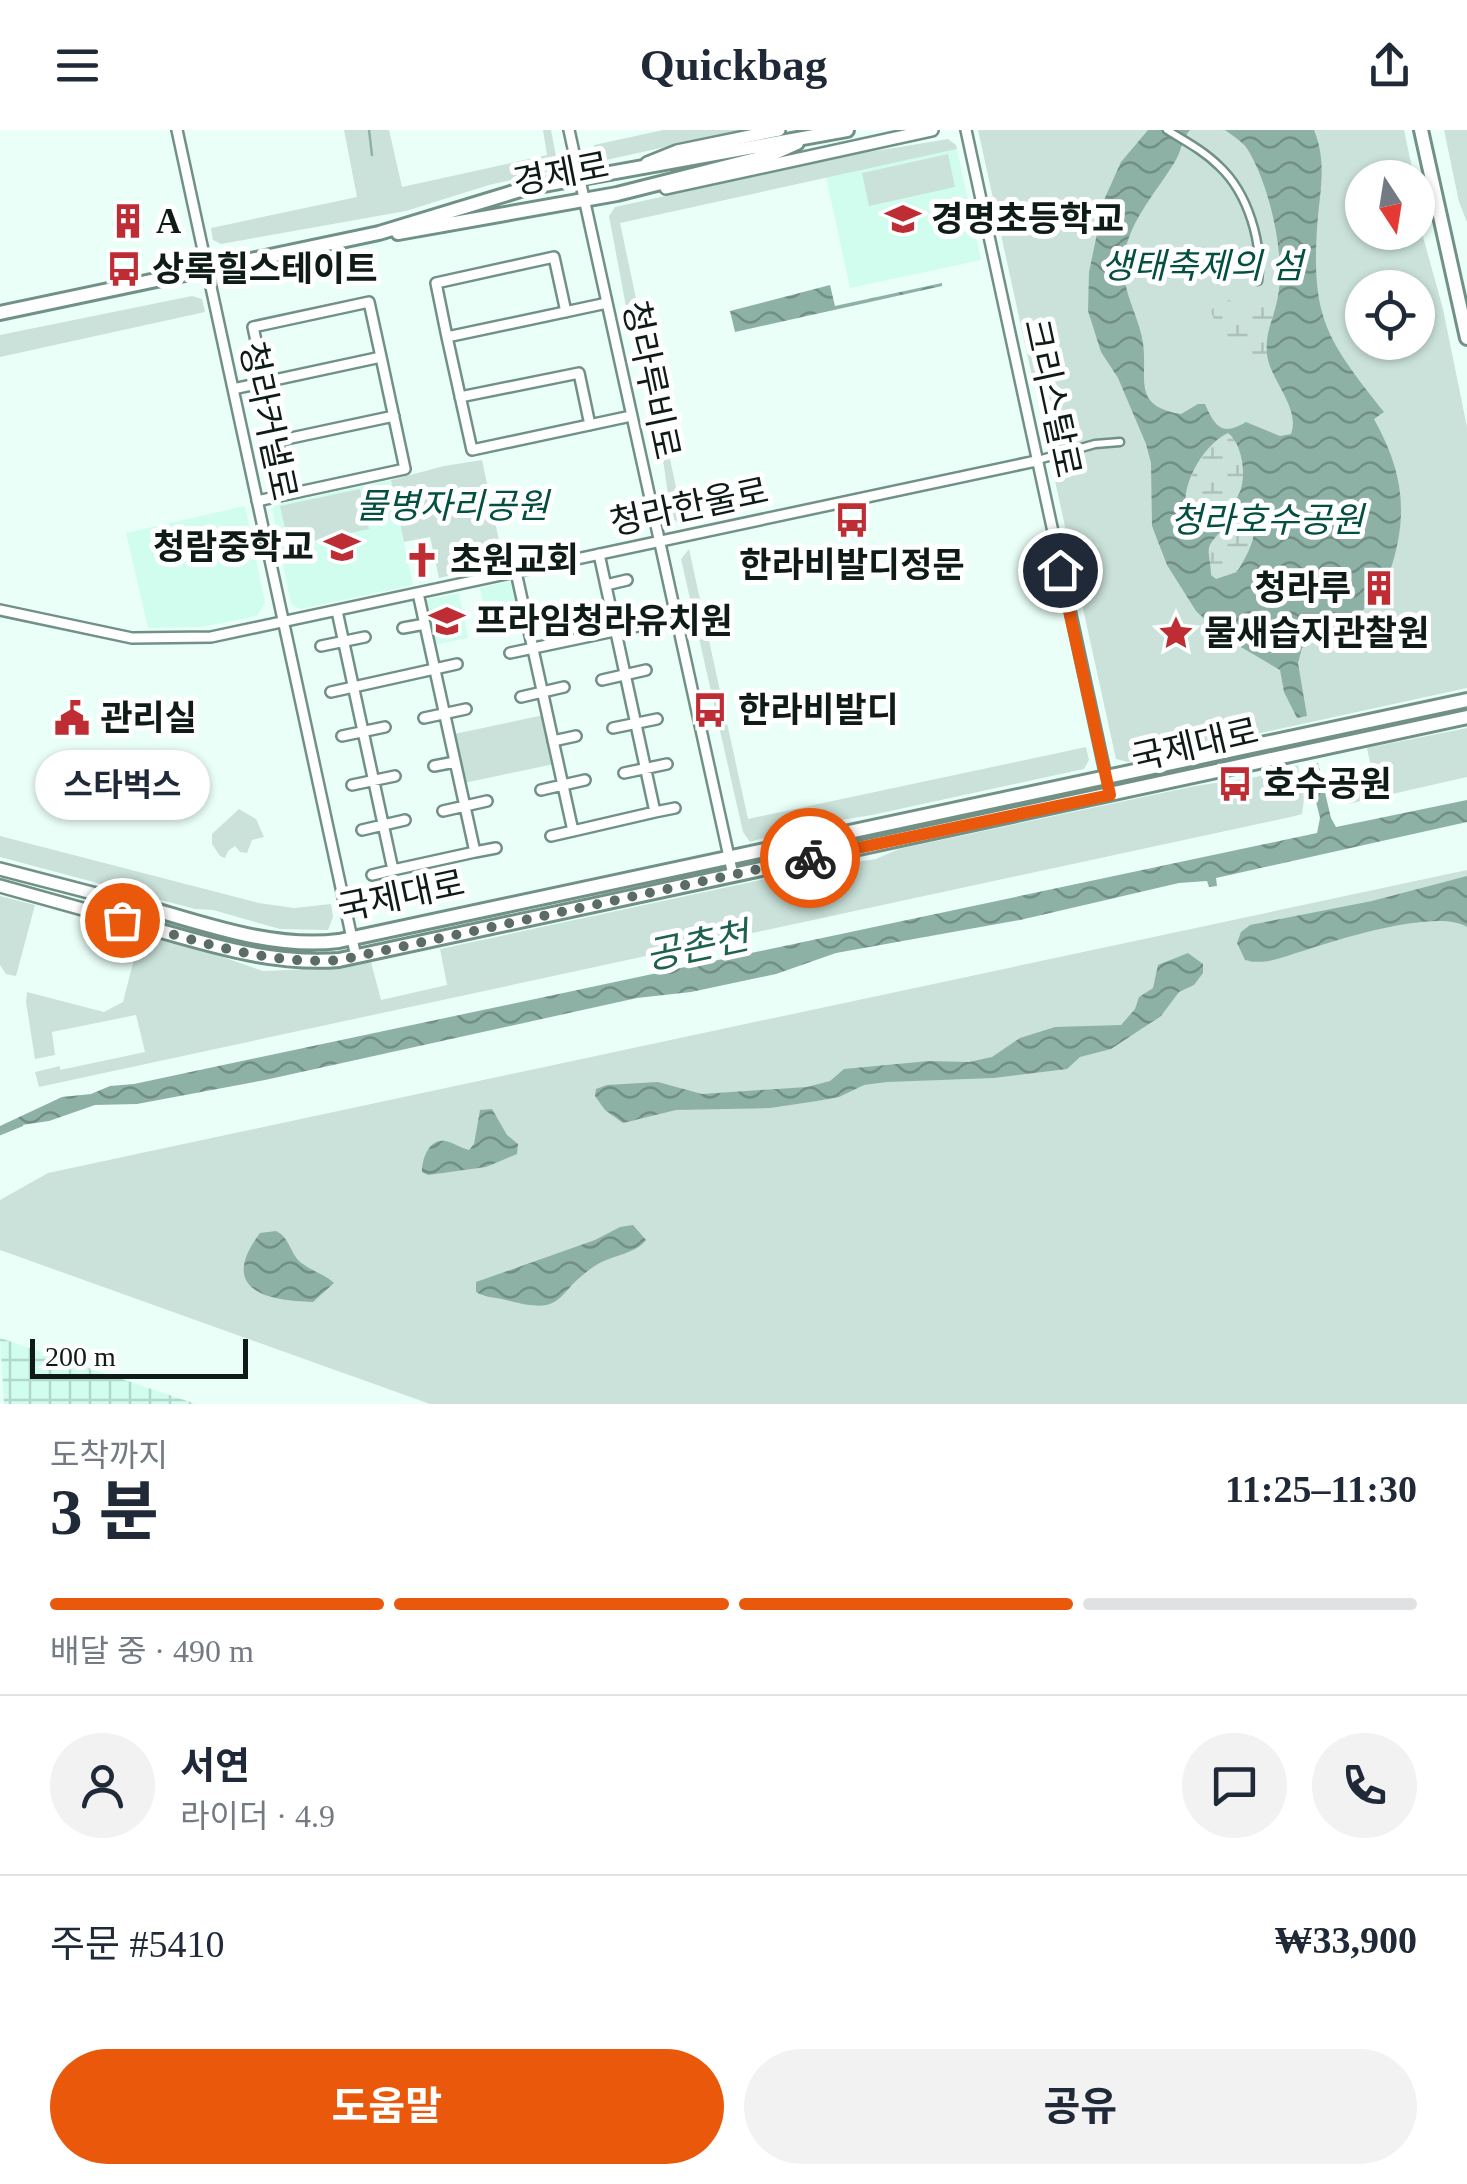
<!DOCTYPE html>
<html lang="ko">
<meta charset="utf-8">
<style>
:root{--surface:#fff;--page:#f2f2f3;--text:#1f2937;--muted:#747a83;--line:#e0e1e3;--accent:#ea580c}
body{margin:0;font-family:"Times New Roman","Noto Sans KR",serif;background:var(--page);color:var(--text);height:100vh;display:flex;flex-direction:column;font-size:38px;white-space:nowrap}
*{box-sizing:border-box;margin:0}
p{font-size:32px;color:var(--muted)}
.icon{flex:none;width:55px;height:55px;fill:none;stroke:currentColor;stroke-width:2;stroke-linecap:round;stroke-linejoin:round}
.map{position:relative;height:1274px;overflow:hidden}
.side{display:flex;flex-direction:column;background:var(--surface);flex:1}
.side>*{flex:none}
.needle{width:65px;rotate:168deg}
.fabs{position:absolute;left:1345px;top:30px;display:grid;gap:20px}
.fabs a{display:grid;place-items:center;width:90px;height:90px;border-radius:50%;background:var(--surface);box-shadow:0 2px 8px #0004;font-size:50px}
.scale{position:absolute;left:30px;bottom:25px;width:218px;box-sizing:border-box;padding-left:10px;border:5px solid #0e1b17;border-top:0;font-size:28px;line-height:35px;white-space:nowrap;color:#0e1b17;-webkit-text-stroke:8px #fff;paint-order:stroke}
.pin{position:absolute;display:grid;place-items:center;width:85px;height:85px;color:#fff;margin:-42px;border:5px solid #fff;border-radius:50%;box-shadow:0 2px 10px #0007}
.courier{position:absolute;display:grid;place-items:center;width:100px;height:100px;margin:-50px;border:8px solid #ea580c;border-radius:50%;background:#fff;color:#222;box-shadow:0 2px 12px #0007}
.bubble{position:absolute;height:70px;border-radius:35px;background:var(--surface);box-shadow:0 2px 8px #0004;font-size:32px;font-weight:700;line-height:70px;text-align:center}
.head em{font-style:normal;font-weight:700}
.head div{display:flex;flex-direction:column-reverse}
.head{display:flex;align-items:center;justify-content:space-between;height:170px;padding:0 50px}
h1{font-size:65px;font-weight:700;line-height:75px}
.bar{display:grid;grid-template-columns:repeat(4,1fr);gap:15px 10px;align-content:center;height:120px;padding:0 50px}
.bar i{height:12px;border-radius:8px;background:var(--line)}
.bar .selected{background:var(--accent)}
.bar p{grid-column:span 4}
.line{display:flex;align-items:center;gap:25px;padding:0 50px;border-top:2px solid var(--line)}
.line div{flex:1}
.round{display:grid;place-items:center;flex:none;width:105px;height:105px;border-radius:52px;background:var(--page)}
.primary-button{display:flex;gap:20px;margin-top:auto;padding:20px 50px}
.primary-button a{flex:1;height:115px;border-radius:60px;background:var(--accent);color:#fff;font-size:40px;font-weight:700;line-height:115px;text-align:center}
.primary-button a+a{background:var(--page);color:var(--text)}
header{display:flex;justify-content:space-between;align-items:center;height:130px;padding:0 50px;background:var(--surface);font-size:45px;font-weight:700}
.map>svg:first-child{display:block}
</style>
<header><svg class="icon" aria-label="menu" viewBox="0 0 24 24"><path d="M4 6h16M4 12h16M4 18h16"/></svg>Quickbag<svg class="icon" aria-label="share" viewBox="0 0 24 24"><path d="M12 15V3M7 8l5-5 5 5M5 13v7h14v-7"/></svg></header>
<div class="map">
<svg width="1467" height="1274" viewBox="0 0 1467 1274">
<defs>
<pattern id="industrial-grid" width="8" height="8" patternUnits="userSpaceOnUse" patternTransform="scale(2.5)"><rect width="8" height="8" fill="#d1fdef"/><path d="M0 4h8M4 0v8" fill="none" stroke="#b2d8cc"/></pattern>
<pattern id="wetland-marsh" width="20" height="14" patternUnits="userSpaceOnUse" patternTransform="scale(2.5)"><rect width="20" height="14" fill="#cae2da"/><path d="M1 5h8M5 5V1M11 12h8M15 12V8" fill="none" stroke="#acc1ba"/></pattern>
<pattern id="water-waves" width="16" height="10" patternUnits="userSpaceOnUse" patternTransform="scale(2.5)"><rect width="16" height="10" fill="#8eb1a6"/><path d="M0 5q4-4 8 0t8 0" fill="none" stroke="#728f86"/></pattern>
</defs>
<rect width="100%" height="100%" fill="#eafff8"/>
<!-- built -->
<path fill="#d1fdef" d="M957,19L981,130L850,158L826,47Z
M391,350L413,455L300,479L291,474L272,379L275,375Z
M245,376L265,472L257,486L201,497L148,498L126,403Z
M509,451L515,456L524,496L489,504L480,458Z
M459,463L468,508L433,515L425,474L428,469Z"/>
<!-- industrial -->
<path fill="url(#industrial-grid)" d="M0,1208L196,1274H4Z"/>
<!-- green -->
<path fill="#cae2da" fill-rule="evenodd" d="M344,0H389L402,57L547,25L543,0H551L557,32L551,41L489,55L406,81L221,114L213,110L211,98L357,67Z
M663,0H743L606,30L595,23L594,15Z
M978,0H1404L1414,47L1362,48V102H1418V62L1422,103L1443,179L1467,297V558L1128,632L1116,629ZM1362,158H1418V212H1362Z
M1444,0H1467V92L1459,72Z
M948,9L956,15L957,19L620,93L684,395H681L671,387L664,336L628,187L609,86L615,77L863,23Z
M948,24L955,57L869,76L862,43Z
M192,166L202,169L205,182L0,227V205Z
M482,330L504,434L439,448L430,407L404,412L391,350L444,336Z
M360,359L369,399L289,416L280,376Z
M689,419L748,689L1086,617L1089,630L1084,639L872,685L804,696L750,712L743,702L681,429Z
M544,585L554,634L464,653L454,604Z
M1467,598V647L1348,674L1331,668L1328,660L1374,651L1367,618Z
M1298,635L1300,649L1306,654L1302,684L1295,686L39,957L35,942L60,936V940L145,922L136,885L52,902L55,925L35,929L26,872L27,862L104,882L123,872L140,805L211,823L263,841L338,838L371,832L381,870L447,855L440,819L811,739L876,729L899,719L1195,656L1256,647Z
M239,679L256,689L264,707L252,710L247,723L240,722L235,716L228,721L225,728L220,726L212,714V704Z
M0,706L259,773L294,778L331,774L333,787L328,800L280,799L213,780L195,779L0,727Z
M1467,740V1274H430L0,1120V1070L48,1043Z
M0,766L35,775L16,846L6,844L0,835Z"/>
<!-- wetland -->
<path fill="url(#wetland-marsh)" d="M1228,170L1258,181L1264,175L1275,178L1266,209L1268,234C1245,222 1219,210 1211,181L1218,171Z
M1228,303C1243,315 1247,347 1239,364C1233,377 1213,389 1203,398L1195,397C1169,372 1202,315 1228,303Z
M1240,380C1269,389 1248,425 1237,442L1215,449L1211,445C1210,416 1201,421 1223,399C1230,391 1230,386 1240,380Z"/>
<!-- water -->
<path fill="url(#water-waves)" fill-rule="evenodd" d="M1148,0H1190C1182,9 1182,18 1177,28C1156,65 1119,99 1124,146C1127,170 1140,191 1143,213C1148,249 1131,276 1181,284L1198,274H1205C1215,296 1221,307 1246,292L1280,306L1291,304C1301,278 1269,249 1267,224C1265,203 1273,190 1277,171C1287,130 1270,56 1248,20C1243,12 1233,6 1225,0H1314C1328,34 1319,64 1317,99C1311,191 1330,213 1384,282L1374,289C1404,343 1409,386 1389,444L1377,440L1364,462L1373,470L1356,487L1302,518L1298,533L1307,586L1297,588L1284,562L1280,540L1222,506L1196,481L1167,435L1152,396L1151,333L1146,314L1118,248L1101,222L1088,181L1089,142L1104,70L1121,32ZM1228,303C1243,315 1247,347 1239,364C1233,377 1213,388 1203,397H1195C1169,371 1201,315 1228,303ZM1240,380C1268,390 1248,424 1237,442L1216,449L1211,445C1210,416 1202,421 1223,399C1230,391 1230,386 1240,380Z
M942,153V156L735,202L730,181L830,155L835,176Z
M1318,633L1331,688L1336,697L1467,670V692L1216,748L1217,756L1209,757L1207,751L1179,753L1020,790L836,823L776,844L691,862L637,868L265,950L137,974L95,975L49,991L22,995L0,1003V996L62,967L91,964L110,956L134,954L1317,703L1320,688L1307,635Z
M1467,746V797C1438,778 1339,809 1306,820C1285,826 1266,836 1245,830L1237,813L1241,802L1250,795L1372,771Z
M1188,823L1203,834V843L1194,855L1179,862L1161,886L1111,919L1080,927L1067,939L994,948L887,952L864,955L839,967L817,971L770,978L676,980L623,993L605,980L595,966L596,959L607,955L658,952L702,964L807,957L830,951L844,939L929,931L969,932L992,927L1020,908L1055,897L1121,895L1135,879L1139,867L1153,858L1158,835Z
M492,979L507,1005L518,1014L517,1024L486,1037L428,1045L422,1042C422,1030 428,1009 445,1011C452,1012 461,1018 469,1020L474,1014L480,980Z
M633,1095L646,1110C635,1124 613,1125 598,1134C551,1163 570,1187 506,1170C495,1167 486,1168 476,1162V1152L595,1110L620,1097Z
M276,1101C291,1108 290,1126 303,1134C314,1142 324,1144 334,1153L313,1172C265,1171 218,1159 260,1103Z"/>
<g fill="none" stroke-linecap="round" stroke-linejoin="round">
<!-- stream -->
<path stroke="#8eb1a6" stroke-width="2.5" d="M369,0L372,25
M0,1004L22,995"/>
<defs>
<path id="pedestrian" d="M1167,0C1185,11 1204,21 1219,36C1248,63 1263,113 1258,151
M1038,330L1095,314L1120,312"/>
<path id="minor" d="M177,0L356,827
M569,0L733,745
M966,0L1110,665
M607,173L447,207L472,320L631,286
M447,207L436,153L554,127L566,182
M265,252L253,197L369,172L381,227
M233,259L381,227L405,339L257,371
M460,267L579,243L590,295
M289,364L277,311L394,286
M516,442L573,701L655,682L599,424
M606,455L627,450
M0,480L132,508L211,507L1036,331
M337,481L393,740L475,722L418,463
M403,498L425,494
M321,516L365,507
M510,523L638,496
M602,550L646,540
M331,562L457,534
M521,567L564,557
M424,588L466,579
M613,598L657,589
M342,606L385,597
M553,611L576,606
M434,636L455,632
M624,643L667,634
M352,655L395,646
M541,660L585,650
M443,681L487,671
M655,682L675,678
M362,700L405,690
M551,706L573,701
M475,722L496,718
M372,745L393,740"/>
<path id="tertiary" d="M647,33L677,21L779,0
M666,58L932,0
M0,739L127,772
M0,756L122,790"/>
<path id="secondary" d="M1421,0L1467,208
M398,103L617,64L768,26L797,13
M0,183L379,103L527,58L847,0
M127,772C195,790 268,820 339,811L1467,570
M122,790C193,809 265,836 339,830L1467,587"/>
</defs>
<!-- pedestrian casing -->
<use href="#pedestrian" stroke="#719187" stroke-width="11"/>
<!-- minor casing -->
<use href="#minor" stroke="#719187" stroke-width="14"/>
<!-- tertiary casing -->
<use href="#tertiary" stroke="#719187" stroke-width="16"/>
<!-- secondary casing -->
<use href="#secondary" stroke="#719187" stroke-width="18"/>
<!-- pedestrian -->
<use href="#pedestrian" stroke="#fff" stroke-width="6"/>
<!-- minor -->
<use href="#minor" stroke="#fff" stroke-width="9"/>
<!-- tertiary -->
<use href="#tertiary" stroke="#fff" stroke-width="11"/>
<!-- secondary -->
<use href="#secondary" stroke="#fff" stroke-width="12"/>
</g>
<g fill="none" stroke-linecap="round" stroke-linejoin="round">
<!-- done -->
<path stroke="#5b6b66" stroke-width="10" stroke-dasharray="0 18" d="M122,790C193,809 265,836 340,830L810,728"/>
<!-- route -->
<path stroke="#ea580c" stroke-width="12" d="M810,728L1110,665L1060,440"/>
</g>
<!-- icons -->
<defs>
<symbol id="school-bare" viewBox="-9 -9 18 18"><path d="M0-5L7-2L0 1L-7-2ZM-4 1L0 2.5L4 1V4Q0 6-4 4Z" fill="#bd2d33" stroke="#fff" stroke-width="2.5" paint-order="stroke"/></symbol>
<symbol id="building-bare" viewBox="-9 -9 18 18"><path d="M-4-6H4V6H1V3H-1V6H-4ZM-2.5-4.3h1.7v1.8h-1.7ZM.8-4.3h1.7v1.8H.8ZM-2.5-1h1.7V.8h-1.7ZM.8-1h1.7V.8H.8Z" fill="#bd2d33" stroke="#fff" stroke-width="2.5" paint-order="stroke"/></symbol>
<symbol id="bus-bare" viewBox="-9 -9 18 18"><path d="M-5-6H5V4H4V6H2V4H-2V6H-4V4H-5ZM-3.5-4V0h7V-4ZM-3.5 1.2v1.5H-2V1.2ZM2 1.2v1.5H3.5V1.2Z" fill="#bd2d33" stroke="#fff" stroke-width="2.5" paint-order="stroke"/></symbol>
<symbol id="church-bare" viewBox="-9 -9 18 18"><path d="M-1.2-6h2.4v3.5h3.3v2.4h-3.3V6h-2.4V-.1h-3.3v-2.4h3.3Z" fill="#bd2d33" stroke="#fff" stroke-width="2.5" paint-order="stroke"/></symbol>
<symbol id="sight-bare" viewBox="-9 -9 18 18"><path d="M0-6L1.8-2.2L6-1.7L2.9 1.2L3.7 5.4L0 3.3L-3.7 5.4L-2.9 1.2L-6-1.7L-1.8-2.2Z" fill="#bd2d33" stroke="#fff" stroke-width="2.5" paint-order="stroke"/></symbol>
<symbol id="civic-bare" viewBox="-9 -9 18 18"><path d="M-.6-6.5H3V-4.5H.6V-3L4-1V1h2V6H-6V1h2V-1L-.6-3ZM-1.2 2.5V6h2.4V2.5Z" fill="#bd2d33" stroke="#fff" stroke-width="2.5" paint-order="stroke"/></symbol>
</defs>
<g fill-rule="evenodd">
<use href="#school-bare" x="878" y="64" width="50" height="50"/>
<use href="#building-bare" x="103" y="66" width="50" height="50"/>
<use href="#bus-bare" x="99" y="114" width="50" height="50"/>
<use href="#bus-bare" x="827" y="365" width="50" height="50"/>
<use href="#school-bare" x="317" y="392" width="50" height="50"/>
<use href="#church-bare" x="397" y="405" width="50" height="50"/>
<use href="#building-bare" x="1354" y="433" width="50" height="50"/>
<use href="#school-bare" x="422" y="466" width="50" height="50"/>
<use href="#sight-bare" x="1151" y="478" width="50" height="50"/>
<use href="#bus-bare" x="685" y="555" width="50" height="50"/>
<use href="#civic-bare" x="47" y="563" width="50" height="50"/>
<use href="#bus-bare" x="1210" y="629" width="50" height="50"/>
</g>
<g text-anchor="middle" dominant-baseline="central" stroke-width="10" stroke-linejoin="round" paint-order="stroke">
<!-- street labels -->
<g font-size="35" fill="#0e1b17" stroke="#fff">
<text transform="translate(561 44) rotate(-11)">경제로</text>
<text transform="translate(651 250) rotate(78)">청라루비로</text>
<text transform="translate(1052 268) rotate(78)">크리스탈로</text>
<text transform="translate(268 291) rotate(78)">청라커낼로</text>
<text transform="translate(689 377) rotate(-12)">청라한울로</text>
<text transform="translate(1195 615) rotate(-13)">국제대로</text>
<text transform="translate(401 766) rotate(-12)">국제대로</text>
</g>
<!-- poi labels -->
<g font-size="35" font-weight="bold" fill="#0e1b17" stroke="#fff" text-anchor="start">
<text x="931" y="89">경명초등학교</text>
<text x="156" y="91">A</text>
<text x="152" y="139">상록힐스테이트</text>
<text x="314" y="417" text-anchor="end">청람중학교</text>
<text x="450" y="430">초원교회</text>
<text x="852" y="435" text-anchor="middle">한라비발디정문</text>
<text x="1351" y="458" text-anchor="end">청라루</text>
<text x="475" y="491">프라임청라유치원</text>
<text x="1204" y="503">물새습지관찰원</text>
<text x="738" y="580">한라비발디</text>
<text x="100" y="588">관리실</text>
<text x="1263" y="654">호수공원</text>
</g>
<!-- park labels -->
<g font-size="35" font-style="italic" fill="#034f40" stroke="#fff">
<text x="1202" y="136">생태축제의 섬</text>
<text x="452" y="376">물병자리공원</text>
<text x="1267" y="390">청라호수공원</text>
</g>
<!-- water labels -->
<g font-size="38" font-style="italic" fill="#1f6151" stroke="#fff">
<text transform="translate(697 816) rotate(-12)">공촌천</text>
</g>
</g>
</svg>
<div class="fabs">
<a><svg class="needle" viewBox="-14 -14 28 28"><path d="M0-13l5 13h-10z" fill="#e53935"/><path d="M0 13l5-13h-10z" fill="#747a83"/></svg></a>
<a><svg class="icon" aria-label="locate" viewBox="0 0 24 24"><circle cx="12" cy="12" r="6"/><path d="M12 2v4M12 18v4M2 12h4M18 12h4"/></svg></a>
</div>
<div class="scale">200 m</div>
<div class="pin" style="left:122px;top:790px;background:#ea580c"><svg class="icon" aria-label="bag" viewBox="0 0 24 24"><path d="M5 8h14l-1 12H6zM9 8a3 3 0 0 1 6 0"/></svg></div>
<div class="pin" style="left:1060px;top:440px;background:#1f2937"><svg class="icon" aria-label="home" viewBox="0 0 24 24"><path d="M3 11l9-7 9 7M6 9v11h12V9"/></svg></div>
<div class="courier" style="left:810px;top:728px"><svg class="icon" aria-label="bike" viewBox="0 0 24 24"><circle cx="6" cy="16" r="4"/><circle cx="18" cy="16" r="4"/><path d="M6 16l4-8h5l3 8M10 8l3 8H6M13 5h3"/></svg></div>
<div class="bubble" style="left:35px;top:620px;width:175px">스타벅스</div>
</div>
<section class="side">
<div class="head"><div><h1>3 분</h1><p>도착까지</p></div><em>11:25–11:30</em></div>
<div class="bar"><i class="selected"></i><i class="selected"></i><i class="selected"></i><i></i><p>배달 중 · 490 m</p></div>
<div class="line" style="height:180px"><a class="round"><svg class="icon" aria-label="person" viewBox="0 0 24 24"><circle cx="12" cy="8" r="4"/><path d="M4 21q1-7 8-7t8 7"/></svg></a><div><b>서연</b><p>라이더 · 4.9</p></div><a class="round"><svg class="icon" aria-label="chat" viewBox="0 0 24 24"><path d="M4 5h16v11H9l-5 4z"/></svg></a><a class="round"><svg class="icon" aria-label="phone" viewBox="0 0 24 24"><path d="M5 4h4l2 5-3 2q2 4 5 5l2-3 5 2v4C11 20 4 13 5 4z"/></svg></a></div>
<div class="line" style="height:130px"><div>주문 #5410</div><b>₩33,900</b></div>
<div class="primary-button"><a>도움말</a><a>공유</a></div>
</section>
